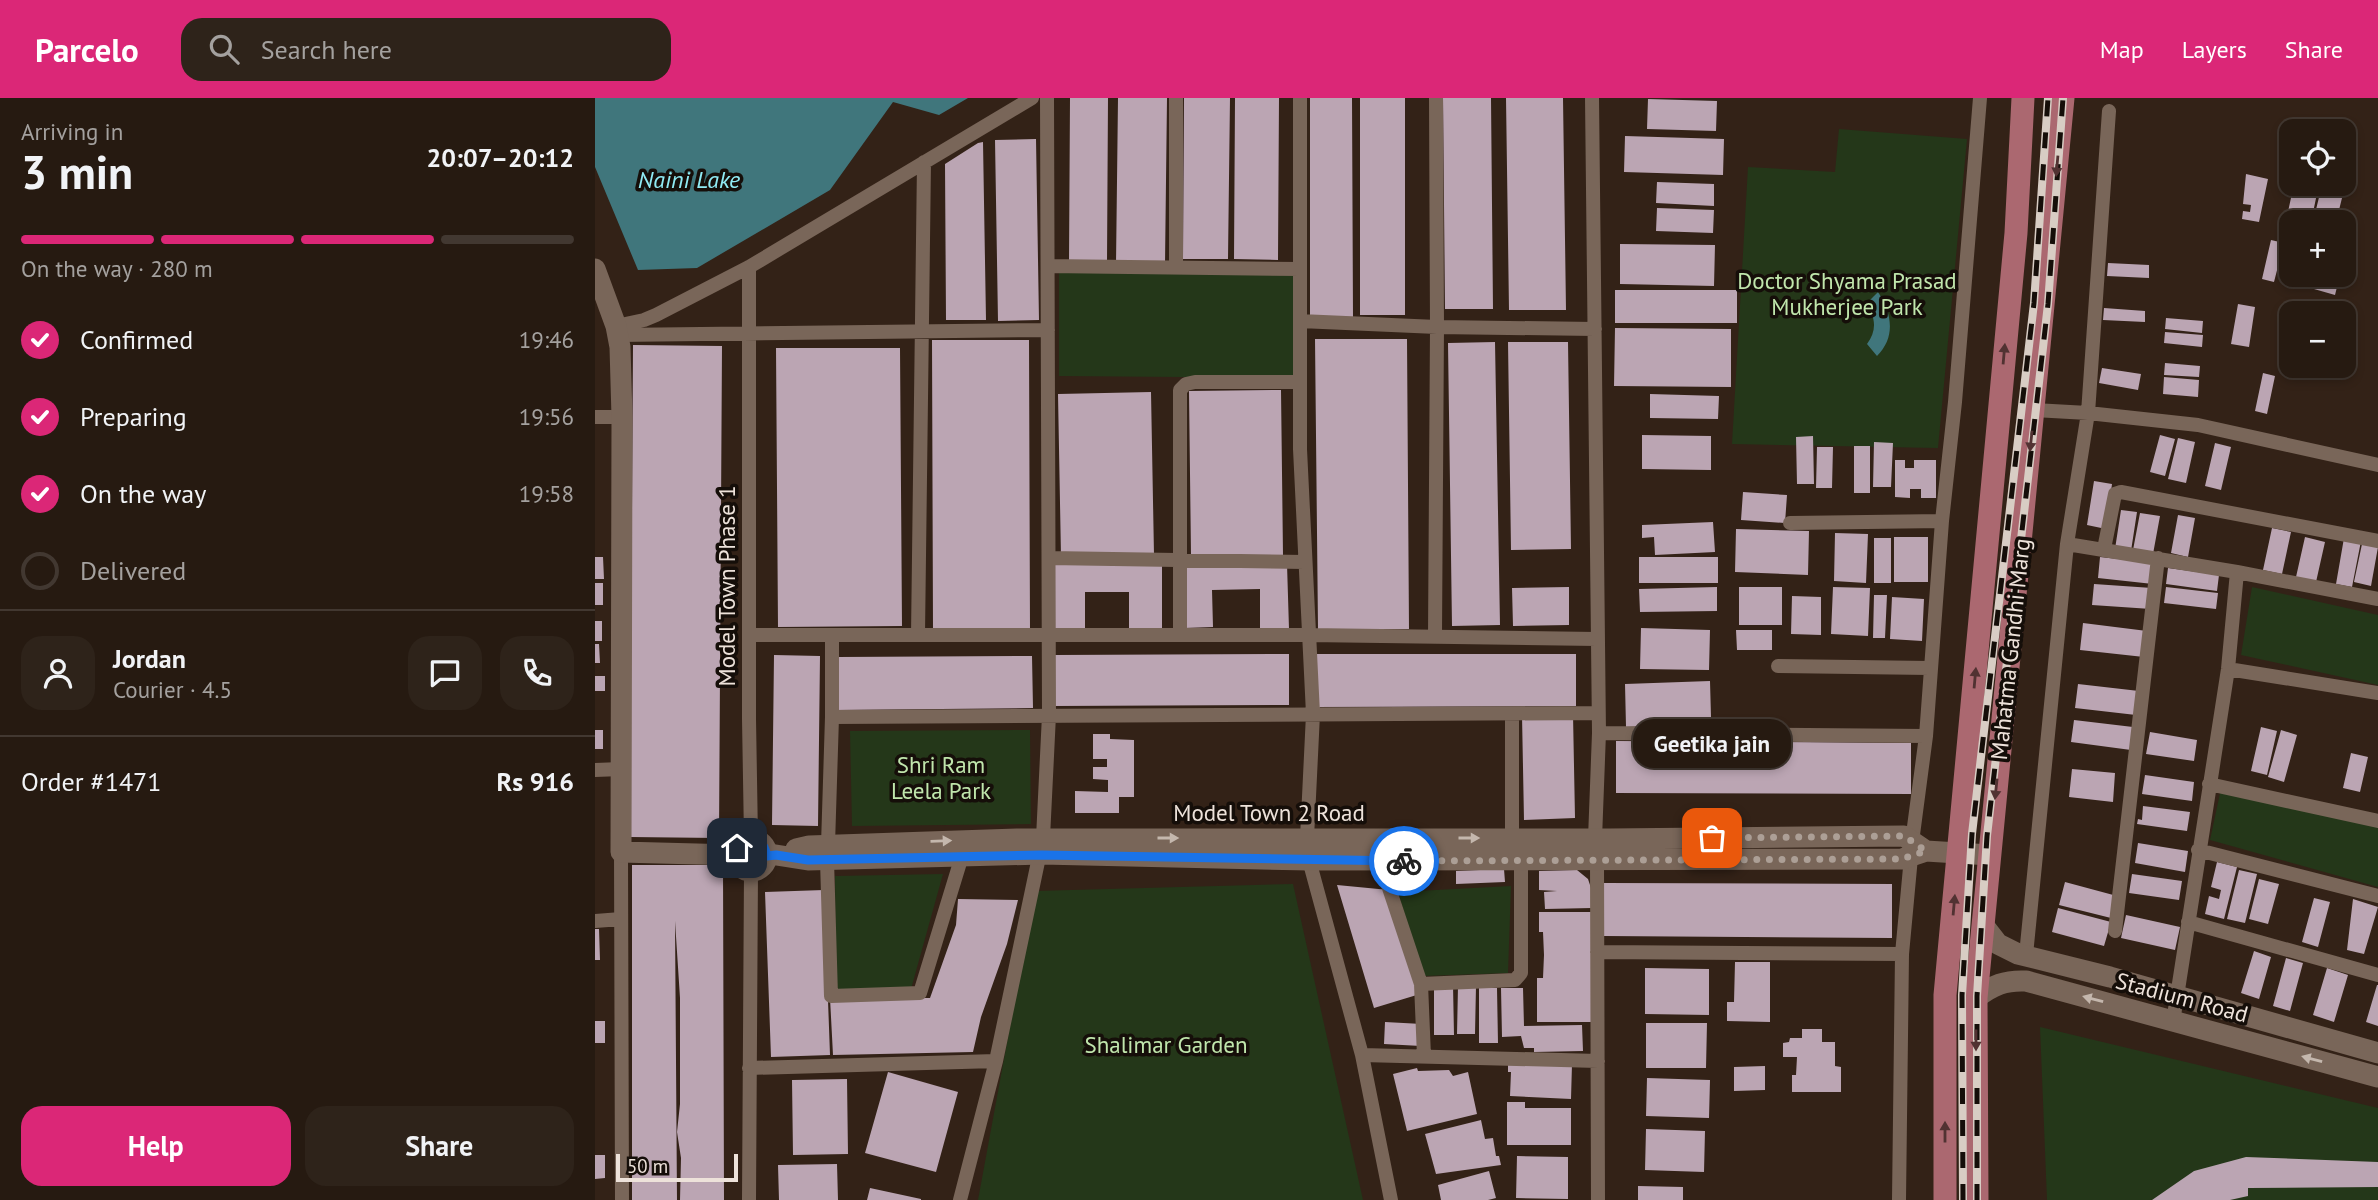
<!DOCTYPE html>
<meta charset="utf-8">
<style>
:root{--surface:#261a11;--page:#2e231a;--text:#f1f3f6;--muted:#a4a19f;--line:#423831;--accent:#db2777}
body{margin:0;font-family:"PT Sans",sans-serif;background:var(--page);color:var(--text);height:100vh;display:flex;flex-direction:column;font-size:26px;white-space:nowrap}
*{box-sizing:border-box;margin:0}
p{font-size:23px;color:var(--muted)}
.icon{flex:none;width:38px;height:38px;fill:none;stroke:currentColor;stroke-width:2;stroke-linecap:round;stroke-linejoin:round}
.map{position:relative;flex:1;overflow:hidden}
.details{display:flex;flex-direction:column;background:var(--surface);width:595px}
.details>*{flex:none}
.controls{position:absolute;left:1684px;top:21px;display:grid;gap:14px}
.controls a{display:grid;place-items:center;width:77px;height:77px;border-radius:14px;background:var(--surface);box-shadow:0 4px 10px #0003,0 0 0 2px var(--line);font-size:35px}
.scale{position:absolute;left:21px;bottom:18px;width:122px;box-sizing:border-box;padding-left:7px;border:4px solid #ede2da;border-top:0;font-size:19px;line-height:24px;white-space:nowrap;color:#ede2da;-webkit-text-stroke:5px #150e09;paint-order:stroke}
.pin{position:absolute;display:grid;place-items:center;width:60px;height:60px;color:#fff;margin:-30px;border-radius:14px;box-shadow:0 4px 10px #0006}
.courier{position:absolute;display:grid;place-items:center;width:70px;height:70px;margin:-35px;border:5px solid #1a73e8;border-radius:50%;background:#fff;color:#222;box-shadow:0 2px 9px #0007}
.bubble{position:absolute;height:49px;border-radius:21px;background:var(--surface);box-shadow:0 4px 10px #0003,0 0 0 2px var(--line);font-size:23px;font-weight:700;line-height:49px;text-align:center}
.head em{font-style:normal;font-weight:700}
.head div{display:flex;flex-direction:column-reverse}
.head{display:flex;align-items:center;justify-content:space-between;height:119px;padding:0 21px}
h1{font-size:46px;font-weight:700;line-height:52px}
.bar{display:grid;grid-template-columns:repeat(4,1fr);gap:10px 7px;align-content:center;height:84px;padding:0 21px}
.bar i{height:9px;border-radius:5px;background:var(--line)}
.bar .current{background:var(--accent)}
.bar p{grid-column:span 4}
.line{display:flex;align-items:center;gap:18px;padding:0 21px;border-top:2px solid var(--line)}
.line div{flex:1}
.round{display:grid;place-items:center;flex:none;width:74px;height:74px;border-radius:21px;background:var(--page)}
ol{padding:0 21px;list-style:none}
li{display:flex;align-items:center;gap:21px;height:77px}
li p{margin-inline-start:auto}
li .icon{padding:7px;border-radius:50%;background:var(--accent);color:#fff;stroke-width:4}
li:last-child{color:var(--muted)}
li i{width:38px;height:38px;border:4px solid var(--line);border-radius:50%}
.primary-button{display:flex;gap:14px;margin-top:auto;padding:14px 21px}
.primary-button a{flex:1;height:80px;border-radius:21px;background:var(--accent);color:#fff;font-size:28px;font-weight:700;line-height:80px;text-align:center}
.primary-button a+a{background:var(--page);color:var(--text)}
header{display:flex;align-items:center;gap:42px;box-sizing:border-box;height:98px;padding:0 35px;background:var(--accent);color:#fff}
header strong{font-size:33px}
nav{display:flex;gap:38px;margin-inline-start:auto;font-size:24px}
.search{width:490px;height:63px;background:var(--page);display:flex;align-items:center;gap:18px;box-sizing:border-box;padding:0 24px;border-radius:21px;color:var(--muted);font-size:26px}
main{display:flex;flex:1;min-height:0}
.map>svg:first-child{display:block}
</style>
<header>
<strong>Parcelo</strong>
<div class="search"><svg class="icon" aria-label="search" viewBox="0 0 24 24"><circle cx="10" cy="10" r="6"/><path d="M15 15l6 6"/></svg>Search here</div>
<nav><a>Map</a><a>Layers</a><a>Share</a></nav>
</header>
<main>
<section class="details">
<div class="head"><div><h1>3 min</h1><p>Arriving in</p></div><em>20:07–20:12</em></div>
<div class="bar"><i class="current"></i><i class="current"></i><i class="current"></i><i></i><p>On the way · 280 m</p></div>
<ol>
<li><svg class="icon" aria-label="check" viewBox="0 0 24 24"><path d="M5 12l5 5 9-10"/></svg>Confirmed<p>19:46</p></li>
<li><svg class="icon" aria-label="check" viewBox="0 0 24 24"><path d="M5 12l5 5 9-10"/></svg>Preparing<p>19:56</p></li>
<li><svg class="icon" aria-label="check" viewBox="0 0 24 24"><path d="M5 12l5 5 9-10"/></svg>On the way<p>19:58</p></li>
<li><i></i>Delivered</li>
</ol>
<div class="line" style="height:126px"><a class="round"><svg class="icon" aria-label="person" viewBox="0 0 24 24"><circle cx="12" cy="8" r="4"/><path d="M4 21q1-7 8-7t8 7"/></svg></a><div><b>Jordan</b><p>Courier · 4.5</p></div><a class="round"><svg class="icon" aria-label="chat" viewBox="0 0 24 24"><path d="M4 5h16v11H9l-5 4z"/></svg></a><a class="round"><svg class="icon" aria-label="phone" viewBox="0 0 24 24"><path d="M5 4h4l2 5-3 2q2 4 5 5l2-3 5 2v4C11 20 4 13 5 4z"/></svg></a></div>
<div class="line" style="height:91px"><div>Order #1471</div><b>Rs 916</b></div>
<div class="primary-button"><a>Help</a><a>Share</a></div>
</section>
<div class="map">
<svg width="1783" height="1102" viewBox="0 0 1783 1102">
<rect width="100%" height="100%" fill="#332217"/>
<!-- green -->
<path fill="#243719" d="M1244,31L1372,41L1343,350L1137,346L1153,69L1240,74Z
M464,174L698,176V280L464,278Z
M1657,489L1783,517V587L1646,557Z
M435,632L436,726L257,728L255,633Z
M1627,686L1783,718V789L1615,742Z
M348,776L316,891L241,897L240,778Z
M698,786L768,1102H383L440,793Z
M916,788L913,875L828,878L803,794Z
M1445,929L1783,1010V1102H1452Z"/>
<!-- water -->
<path fill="#40767c" d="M0,0H373L344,17L298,4L235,92L102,170L43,172L0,69Z
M1283,194C1297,215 1301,239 1282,258L1272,246C1282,233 1281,219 1271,206Z"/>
<!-- building -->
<path fill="#bba5b3" d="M475,0H513L512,165L474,164Z
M523,0H572L570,167L521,166Z
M589,0H635L633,161H588Z
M640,0H684L683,162L639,161Z
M715,0H757L758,219H715Z
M765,0H810V217H765Z
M848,0H896L898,211H850Z
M911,0H968L971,212H914Z
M1053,1L1122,3L1121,33L1052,31Z
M1030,38L1129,41L1128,77L1029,74Z
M441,41L444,222L403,223L400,42Z
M388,44L391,222H351L350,66L383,45Z
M1651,76L1673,81L1664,124L1647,121L1648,113L1655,114L1656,107L1648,106Z
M1062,84L1119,86V108L1061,105Z
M1699,86H1724L1716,124L1691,123Z
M1726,91L1748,96L1741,124H1718Z
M1062,110L1119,112L1118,135L1061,133Z
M1676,142L1689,145L1679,184L1667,181Z
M1025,146L1120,147L1119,188L1025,186Z
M1513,165L1554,167V180L1512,178Z
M1723,177H1745L1740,197L1719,191Z
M1020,192H1142V225H1020Z
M1643,206L1660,209L1654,249L1636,246Z
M1509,210L1550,213V224L1508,222Z
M1571,220L1608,223L1607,235L1570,231Z
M1020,230L1136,231V289L1019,288Z
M1570,234L1608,237L1607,249L1569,245Z
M720,241H812L814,531H723Z
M337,242H434L435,533H338Z
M900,244L905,527L857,528L853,245Z
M913,244H973L976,451L916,452Z
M38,247L127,248L124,740L35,739Z
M181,250H305L307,528L183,529Z
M1570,265L1605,268L1604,279L1569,277Z
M1507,270L1546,276L1543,292L1504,285Z
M1668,275L1680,278L1672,316L1660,313Z
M1569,279L1604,282L1603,299L1568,296Z
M686,292L688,457L596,458L594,293Z
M556,294L559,457L466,459L463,296Z
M1055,296L1124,298L1123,321L1055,320Z
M1047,337L1116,338V372L1047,371Z
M1565,337L1580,341L1570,378L1555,374Z
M1218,338L1219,386H1202L1201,339Z
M1583,340L1600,344L1591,385L1573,381Z
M1279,344L1298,345L1296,389H1278Z
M1620,345L1636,349L1626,392L1610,388Z
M1259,348H1275V395H1259Z
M1222,349H1238L1237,390H1221Z
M1300,362H1310V370H1319V362H1341V400H1326V391H1315V400L1300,399Z
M1499,383L1517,386L1511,431L1492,427Z
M1148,394L1192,397L1190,425L1146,422Z
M1526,412L1542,414L1536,453L1520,451Z
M1545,415L1565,418L1558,456L1538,452Z
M1583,417L1600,420L1593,459L1576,455Z
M1118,424L1120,454L1060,457L1059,439L1047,440V427Z
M1677,430L1696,434L1687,476L1668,472Z
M1141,431L1214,433L1213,477L1140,474Z
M1240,435L1273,436L1271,485L1239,483Z
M1299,439H1333V484H1299Z
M1710,439L1730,444L1721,484L1701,479Z
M1279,440H1296V485H1279Z
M1749,440L1766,443L1757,489L1741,486Z
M1767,446L1783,449L1776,488L1759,484Z
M0,459H8L9,481H0Z
M1044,459H1123V485H1044Z
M1505,459L1560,465L1558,486L1503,480Z
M460,465H567V531H534V494H490V530H460Z
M692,466L694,531H665V491L617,492L618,529L589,530L588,468Z
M1573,470L1624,477L1622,493L1571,486Z
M0,485H8V507H0Z
M1499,486L1557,490L1556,511L1497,507Z
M974,489V527L918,528L917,490Z
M1122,489V513L1045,514L1044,491Z
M1144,489H1187V527H1144Z
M1238,489L1275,490L1273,538L1236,536Z
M1571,489L1623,495L1621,511L1569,505Z
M1279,497H1292L1290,540H1278Z
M1197,498L1226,499V537L1196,536Z
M1297,499L1329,501L1327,543L1295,541Z
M0,523H7V543H0Z
M1488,525L1552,533L1549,559L1485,552Z
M1046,530L1115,532L1114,572L1045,571Z
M1141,532H1177V552H1142Z
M0,546H4L5,565H0Z
M694,556V607L459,608V557Z
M719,556H981V608L719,609Z
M179,557L225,558L223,728L177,727Z
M437,558L438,610L242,612V559Z
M0,578H10V593H0Z
M1115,583L1116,619L1073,620V627L1031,629L1030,586Z
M1483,586L1544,593L1541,617L1480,610Z
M978,616L980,720L929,722L927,617Z
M1479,622L1538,629L1536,652L1476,644Z
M1666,629L1682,633L1672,677L1656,673Z
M0,632H8V651H0Z
M1686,632L1702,637L1689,684L1673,679Z
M1555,634L1602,642L1599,663L1551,656Z
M498,636H515V641L539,642V699H524V715H480V693L513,694V682L498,681V669H512V661H498Z
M1021,643L1316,645V696L1021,695Z
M1756,655L1773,659L1765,694L1748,690Z
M1477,671L1520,675L1518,704L1474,699Z
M1550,677L1599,684L1597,703L1547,696Z
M1548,708L1595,714L1592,733L1542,726L1543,721L1547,722Z
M1543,745L1593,753L1590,774L1540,765Z
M1622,764L1642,769L1629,821L1610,816L1614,798L1624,801L1626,792L1616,789Z
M37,767H128L129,1102H85L86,1060L82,1034L85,1006V900L80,823L82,1102H37Z
M909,771L910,784L861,786V773Z
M982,772L993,781L997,793V810L950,811L949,794L962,793L944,792V773Z
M1644,772L1662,776L1650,825L1632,821Z
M1537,776L1587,783L1584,802L1534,795Z
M1664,781L1684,786L1673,826L1654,821Z
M1470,784L1522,798L1516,820L1464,807Z
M1009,785L1297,786V840L1009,838Z
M742,787L794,792L825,896L779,910Z
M229,792L235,957L176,959L170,794Z
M1719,800L1735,804L1723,849L1707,844Z
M363,801L423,802L412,846L386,919L378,954L238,957L235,900H335L361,827Z
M1758,801L1783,809L1769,856L1752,852Z
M1463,810L1516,824L1509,848L1457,834Z
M944,814H997L996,924H942V880H948L949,857L948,834H944Z
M1531,817L1585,829L1580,852L1526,840Z
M0,831H4L5,862H0Z
M1659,853L1676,859L1664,901L1646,895Z
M1691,860L1708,865L1695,913L1678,908Z
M1140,864H1175V924L1132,923V904H1139Z
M1050,870L1114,871V917L1050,916Z
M1732,870L1753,877L1739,924L1718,917Z
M858,887L859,937H839V888Z
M1782,887H1783V928L1771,924Z
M863,888H881L880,936H862Z
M884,890H902L903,945H884Z
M906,890H928L929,928L987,927L988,953L939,954V950H929L926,938L907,939Z
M0,923H10V945H0Z
M790,924L827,926L826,948L789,946Z
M1051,925H1112L1111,970H1051Z
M1207,931H1227V944H1240V968L1246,969V994H1197V977H1201L1202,959H1188V945L1194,944L1195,940H1207Z
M913,963L977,966L976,1001L915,998L916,974H913Z
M1170,968V992L1139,993V969Z
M822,970L823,973L854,972L858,978L873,974L882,1016L812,1033L798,976Z
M293,974L363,994L341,1074L270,1055Z
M1052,980L1115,982L1114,1020L1051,1018Z
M252,981L253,1056L198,1057L197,982Z
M912,1004H930V1010H976V1047H912Z
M886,1022L890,1041L898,1040L901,1058H904L906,1067L841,1076L830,1036Z
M1051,1031L1110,1033L1109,1074L1050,1072Z
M0,1057H10V1080L0,1081Z
M922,1058L973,1059V1101L921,1100Z
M1651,1059L1783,1064V1089L1653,1090V1098L1635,1102H1557L1599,1073Z
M242,1066L243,1102H184L183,1067Z
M894,1073L901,1100L893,1102H846L843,1087Z
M1043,1088L1088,1089V1102H1043Z
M275,1090L326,1101V1102H272Z"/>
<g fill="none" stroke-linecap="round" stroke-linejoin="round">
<!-- street -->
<path stroke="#796659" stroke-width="14" d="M581,0V170
M705,0V351L718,616L712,740L714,762L767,957L796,1102
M841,0L842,229L1000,231
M997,0L1004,635L1000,741
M453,168L705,171
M154,169V621L156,740
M705,223L842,229L840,538
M21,228L49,222L61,217L154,169L437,0
M22,237L453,232
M1439,312L1493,315L1603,327L1783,367
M0,319H27
M1195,425L1347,423
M1472,446L1642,474L1633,571L1578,924
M1509,451L1520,396L1526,394L1783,443
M454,460L710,464
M1642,474L1783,501
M154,537H714L1002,541
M323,537L329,64
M585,537V292L591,286L600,284H705
M1183,568L1335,570
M1633,571L1783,595
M917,617V741
M237,619L1002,615
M1004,635L1331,638
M0,672L26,671
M1614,686L1783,723
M1317,744L1331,638L1347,423L1360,304L1385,0
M233,747L237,619V537
M1603,752L1783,798
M26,754L27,1102
M232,762L236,898L325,895L367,758
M785,763L826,886L829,958
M1002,763L1003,1102
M0,823L26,821
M1593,824L1783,877
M1520,833L1563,460
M1002,854L1307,856
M1431,857L1472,446L1493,315L1514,13
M826,886L920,882L926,875V762
M767,957L1003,963
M154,970L401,963
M154,1102L156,773
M365,1102L401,963L448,740L454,617L452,0
M1304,1102L1307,856L1316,759"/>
<!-- secondary -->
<path stroke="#796659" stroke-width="21" d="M0,171L21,228L25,249L27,319L26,754L140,757
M140 757a16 16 0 1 1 32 0a16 16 0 1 1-32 0Z
M201,751L214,748L422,741H1015L1309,738L1331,753
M181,757L213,762L447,756L714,762L1307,761L1331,753L1395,757
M1389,828L1403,846L1423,856L1515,879L1783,955
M1381,900C1398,887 1410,882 1431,883L1783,979"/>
<!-- primary -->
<path stroke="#ab6870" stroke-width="23" d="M1350,1102V897L1421,135L1428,0
M1382,1102L1381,900L1468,0"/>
<defs>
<path id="rail" d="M1368,1102L1367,897L1377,736L1439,205L1453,0
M1382,1102V898L1392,738L1453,206L1468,0"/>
</defs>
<!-- rail casing -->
<use href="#rail" stroke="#d8cdc4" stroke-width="8"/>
<!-- rail -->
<use href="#rail" stroke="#150e09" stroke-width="5" stroke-dasharray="16" stroke-linecap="butt"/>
</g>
<!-- one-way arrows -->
<defs><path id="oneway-solid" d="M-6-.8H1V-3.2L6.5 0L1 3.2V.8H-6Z" transform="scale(1.75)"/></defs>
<g fill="#513232">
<use href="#oneway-solid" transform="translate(1462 68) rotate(95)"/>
<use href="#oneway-solid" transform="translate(1409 256) rotate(-85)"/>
<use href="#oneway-solid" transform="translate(1436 343) rotate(96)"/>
<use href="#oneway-solid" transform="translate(1380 580) rotate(-85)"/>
<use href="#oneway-solid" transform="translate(1401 691) rotate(96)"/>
<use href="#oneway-solid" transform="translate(1359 807) rotate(-85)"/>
<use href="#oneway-solid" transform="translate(1381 942) rotate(90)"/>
<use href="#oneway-solid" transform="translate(1350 1034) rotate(-90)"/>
</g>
<g fill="#c4b7ad">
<use href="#oneway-solid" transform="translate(573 740)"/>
<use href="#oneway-solid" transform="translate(874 740)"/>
<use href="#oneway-solid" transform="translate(346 743) rotate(-2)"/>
<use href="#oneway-solid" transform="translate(1498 901) rotate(-165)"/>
<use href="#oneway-solid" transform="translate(1717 961) rotate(-165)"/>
</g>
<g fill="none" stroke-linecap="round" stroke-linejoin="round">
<!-- done -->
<path stroke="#ac9f96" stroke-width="7" stroke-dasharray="0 12.6" d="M809,763L1307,761L1331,753L1309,738L1117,740"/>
<!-- route -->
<path stroke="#1a73e8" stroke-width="9" d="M142,750C154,736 168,739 172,758L181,757L213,762L447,757L809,763"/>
</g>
<g text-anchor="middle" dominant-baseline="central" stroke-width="7" stroke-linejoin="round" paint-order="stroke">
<!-- park labels -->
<g font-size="23" fill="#c0e6ac" stroke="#150e09">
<text x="1252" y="182">Doctor Shyama Prasad<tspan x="1252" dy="26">Mukherjee Park</tspan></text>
<text x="346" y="666">Shri Ram<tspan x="346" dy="26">Leela Park</tspan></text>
<text x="571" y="946">Shalimar Garden</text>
</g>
<!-- street labels -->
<g font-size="23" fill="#ede2da" stroke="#150e09">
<text transform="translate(131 488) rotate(-90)">Model Town Phase 1</text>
<text transform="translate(1415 551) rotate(-84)">Mahatma Gandhi Marg</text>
<text x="674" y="714">Model Town 2 Road</text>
<text transform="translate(1587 899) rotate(15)">Stadium Road</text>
</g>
<!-- water labels -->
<g font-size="24" font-style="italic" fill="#90ebf4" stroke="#150e09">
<text x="94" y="81">Naini Lake</text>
</g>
</g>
</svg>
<div class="controls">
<a><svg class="icon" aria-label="locate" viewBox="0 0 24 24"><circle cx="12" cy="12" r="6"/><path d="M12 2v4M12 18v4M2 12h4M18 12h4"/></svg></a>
<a>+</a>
<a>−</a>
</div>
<div class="scale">50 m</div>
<div class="pin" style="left:1117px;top:740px;background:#ea580c"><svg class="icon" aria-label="bag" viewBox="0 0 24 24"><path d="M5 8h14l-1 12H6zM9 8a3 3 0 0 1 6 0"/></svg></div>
<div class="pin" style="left:142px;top:750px;background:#1f2937"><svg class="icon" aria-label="home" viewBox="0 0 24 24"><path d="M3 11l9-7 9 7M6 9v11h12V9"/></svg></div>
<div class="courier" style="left:809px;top:763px"><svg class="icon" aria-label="bike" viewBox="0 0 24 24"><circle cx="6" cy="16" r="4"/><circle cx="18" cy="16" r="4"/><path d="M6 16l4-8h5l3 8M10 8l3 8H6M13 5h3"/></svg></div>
<div class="bubble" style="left:1038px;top:621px;width:158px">Geetika jain</div>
</div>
</main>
